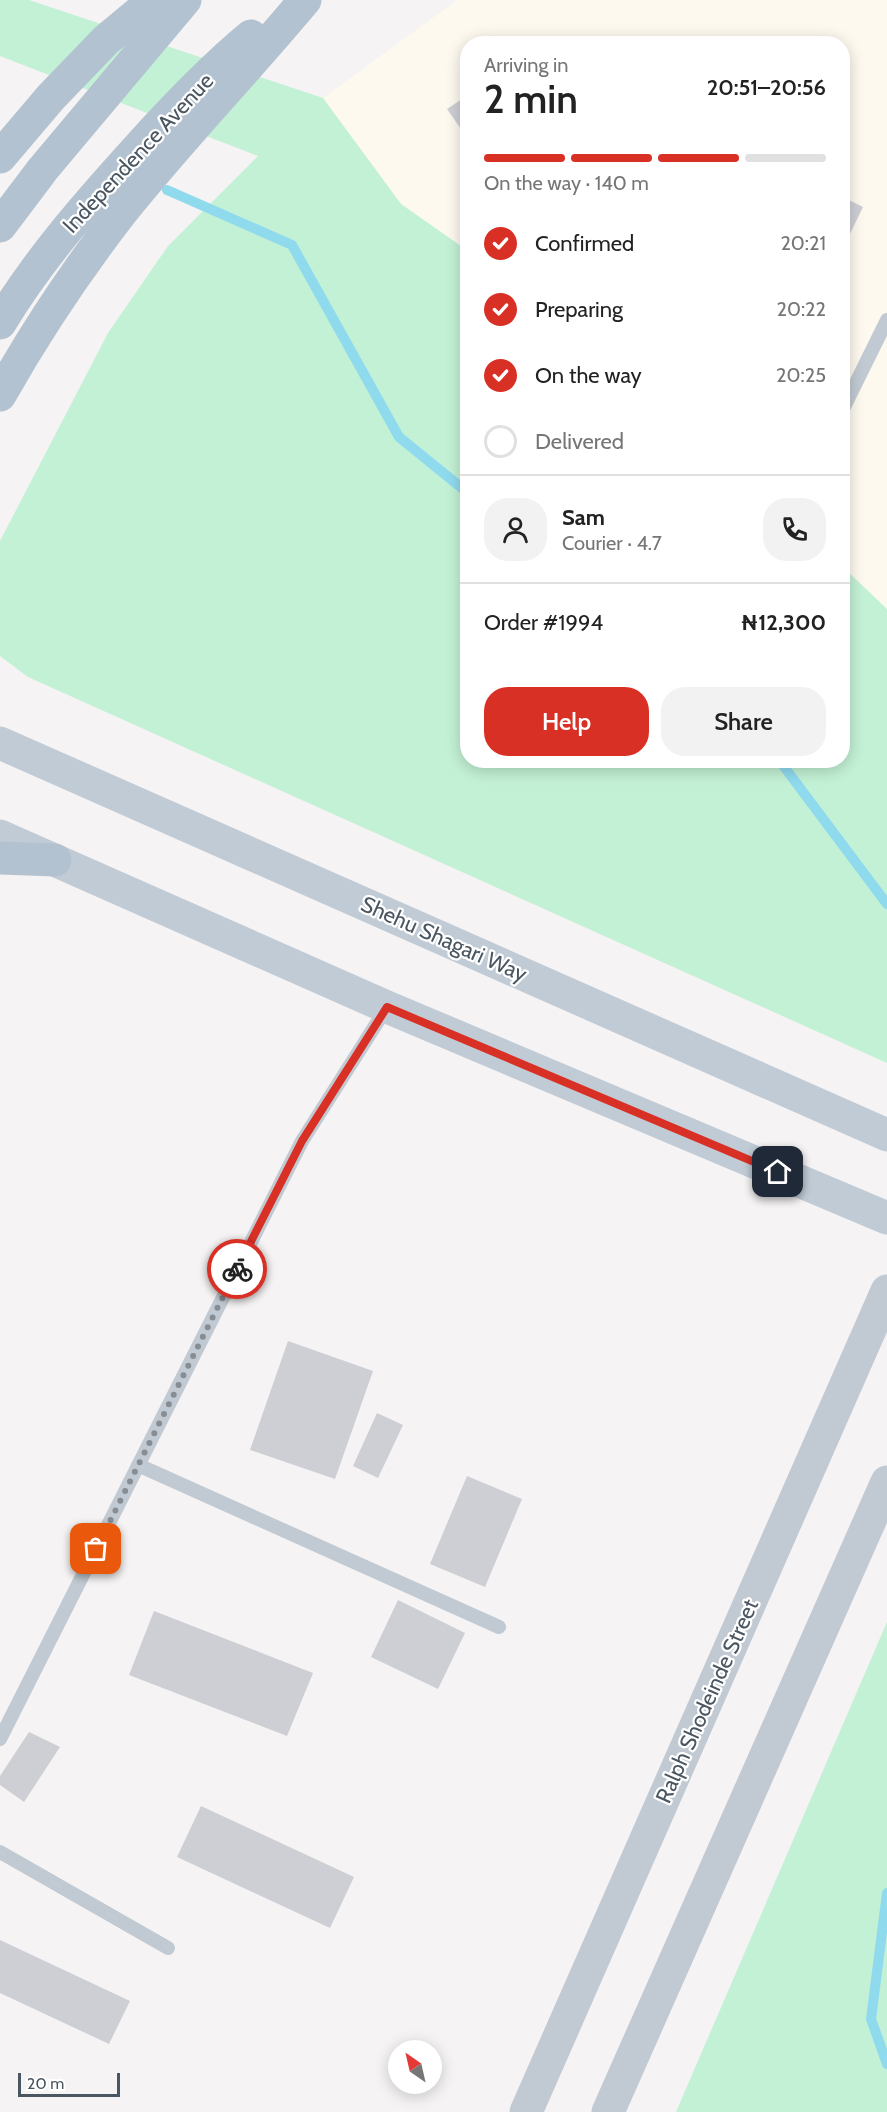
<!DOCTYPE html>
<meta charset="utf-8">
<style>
:root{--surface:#fff;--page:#f2f2f2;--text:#222;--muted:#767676;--line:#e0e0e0;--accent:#d93025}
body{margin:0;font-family:Cabin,sans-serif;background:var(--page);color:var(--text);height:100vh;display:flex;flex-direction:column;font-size:22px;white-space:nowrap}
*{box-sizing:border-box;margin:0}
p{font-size:20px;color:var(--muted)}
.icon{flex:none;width:33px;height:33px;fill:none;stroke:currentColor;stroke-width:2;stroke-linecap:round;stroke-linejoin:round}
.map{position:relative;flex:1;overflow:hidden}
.panel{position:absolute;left:460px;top:36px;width:390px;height:732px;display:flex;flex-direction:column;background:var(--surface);border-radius:24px;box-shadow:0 3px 15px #0003}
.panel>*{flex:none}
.needle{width:39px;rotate:326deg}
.fabs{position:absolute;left:388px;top:2040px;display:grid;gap:12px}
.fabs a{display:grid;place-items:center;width:54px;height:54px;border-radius:50%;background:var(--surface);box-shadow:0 3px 15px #0003;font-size:30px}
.scale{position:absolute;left:18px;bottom:15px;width:102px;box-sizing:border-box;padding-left:6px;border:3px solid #4a5661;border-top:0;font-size:16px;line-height:21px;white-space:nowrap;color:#4a5661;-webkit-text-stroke:4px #fff;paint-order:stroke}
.pin{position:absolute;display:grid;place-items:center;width:51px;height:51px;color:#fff;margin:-26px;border-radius:12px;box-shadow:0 3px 9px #0006}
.courier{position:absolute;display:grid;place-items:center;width:60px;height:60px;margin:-30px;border:4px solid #d93025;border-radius:50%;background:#fff;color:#222;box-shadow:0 2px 8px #0007}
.summary em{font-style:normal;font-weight:600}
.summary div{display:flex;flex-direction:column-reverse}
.summary{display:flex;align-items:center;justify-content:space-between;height:102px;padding:0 24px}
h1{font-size:39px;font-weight:600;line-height:45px}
.bar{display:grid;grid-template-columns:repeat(4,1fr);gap:9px 6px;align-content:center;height:72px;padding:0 24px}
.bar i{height:8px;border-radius:4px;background:var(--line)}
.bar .on{background:var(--accent)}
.bar p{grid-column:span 4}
.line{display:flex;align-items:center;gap:15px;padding:0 24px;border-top:2px solid var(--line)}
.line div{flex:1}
.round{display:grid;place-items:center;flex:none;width:63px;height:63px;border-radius:24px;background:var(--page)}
ol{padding:0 24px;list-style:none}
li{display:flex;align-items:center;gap:18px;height:66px}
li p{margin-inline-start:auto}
li .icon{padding:6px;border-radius:50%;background:var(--accent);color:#fff;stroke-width:4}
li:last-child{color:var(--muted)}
li i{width:33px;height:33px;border:3px solid var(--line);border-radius:50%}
.button{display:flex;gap:12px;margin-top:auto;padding:12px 24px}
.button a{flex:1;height:69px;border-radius:24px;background:var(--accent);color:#fff;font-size:24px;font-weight:600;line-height:69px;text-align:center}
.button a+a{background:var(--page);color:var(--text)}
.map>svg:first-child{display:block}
</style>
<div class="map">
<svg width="887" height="2112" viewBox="0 0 887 2112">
<rect width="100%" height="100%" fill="#f5f3f3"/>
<!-- commercial -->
<path fill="#fdf9ef" d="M457,0H887V609L843,567V44H468V251L401,204L323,98Z"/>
<!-- green -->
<path fill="#c3f1d5" d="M0,0H29L323,98L401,204L468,251V760H843V567L887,609V1063L28,677L0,656V541L108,333L168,246L258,156L0,56Z
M887,1622V2112H676Z"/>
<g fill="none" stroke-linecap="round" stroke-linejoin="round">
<!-- stream -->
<path stroke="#90daee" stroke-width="10" d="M167,190L292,245L399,437L468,493
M779,760L887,904
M887,1893L871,2019L887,2064"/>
</g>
<!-- building -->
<path fill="#cdcfd5" d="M468,95V139L447,109Z
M843,197L863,207L843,248Z
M288,1341L373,1371L335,1479L250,1450Z
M377,1413L403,1425L378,1478L353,1466Z
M467,1476L522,1499L485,1587L430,1564Z
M398,1600L465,1633L438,1689L371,1657Z
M154,1611L313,1673L287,1736L129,1675Z
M29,1732L60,1747L24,1802L0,1785V1776Z
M201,1806L354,1877L330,1928L177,1857Z
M0,1940L130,2001L109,2044L0,1993Z"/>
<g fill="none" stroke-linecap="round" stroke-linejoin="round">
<!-- service -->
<path stroke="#c1cad2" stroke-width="14" d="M843,409L887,320
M138,1465L499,1627
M0,1739L302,1141L387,1007
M0,1852L168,1948"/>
<!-- tertiary -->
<path stroke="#c1cad2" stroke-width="33" d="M526,2112L887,1291
M608,2112L887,1482"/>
<!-- secondary -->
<path stroke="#c1cbd6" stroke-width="33" d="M0,743L887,1135
M0,836L387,1007L887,1218"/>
<!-- primary -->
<path stroke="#b3c2d1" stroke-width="33" d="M0,157L51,97L106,40L154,0
M0,226L43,169L185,0
M0,323C38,260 87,204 136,150C172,110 210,70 251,36
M0,395C36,331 76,271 121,213C179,140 245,72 305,0
M0,858L55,860"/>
</g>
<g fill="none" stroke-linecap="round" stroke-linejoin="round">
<!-- done -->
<path stroke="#868d94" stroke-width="6" stroke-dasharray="0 10.8" d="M96,1549L237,1269"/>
<!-- route -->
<path stroke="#d93025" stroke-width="8" d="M237,1269L302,1141L387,1007L778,1172"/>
</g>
<g text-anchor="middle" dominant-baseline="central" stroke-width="4.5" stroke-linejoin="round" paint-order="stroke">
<!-- street labels -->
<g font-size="22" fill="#4a5661" stroke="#fff">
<text transform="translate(138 153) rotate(-47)">Independence Avenue</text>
<text transform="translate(444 939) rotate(24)">Shehu Shagari Way</text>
<text transform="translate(707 1701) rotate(-66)">Ralph Shodeinde Street</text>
</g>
</g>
</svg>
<div class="fabs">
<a><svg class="needle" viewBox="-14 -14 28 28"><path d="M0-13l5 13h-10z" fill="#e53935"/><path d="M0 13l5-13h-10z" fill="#767676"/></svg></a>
</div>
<div class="scale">20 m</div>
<div class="pin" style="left:96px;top:1549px;background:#ea580c"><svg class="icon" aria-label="bag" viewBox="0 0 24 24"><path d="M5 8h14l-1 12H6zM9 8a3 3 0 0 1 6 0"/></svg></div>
<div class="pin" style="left:778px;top:1172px;background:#1f2937"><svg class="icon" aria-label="home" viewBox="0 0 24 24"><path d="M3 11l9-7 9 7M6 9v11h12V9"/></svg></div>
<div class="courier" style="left:237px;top:1269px"><svg class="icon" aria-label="bike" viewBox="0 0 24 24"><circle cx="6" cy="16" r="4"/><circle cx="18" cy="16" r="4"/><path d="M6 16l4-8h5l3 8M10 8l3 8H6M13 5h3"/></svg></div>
<section class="panel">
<div class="summary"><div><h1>2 min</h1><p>Arriving in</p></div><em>20:51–20:56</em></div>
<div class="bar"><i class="on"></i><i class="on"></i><i class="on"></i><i></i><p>On the way · 140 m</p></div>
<ol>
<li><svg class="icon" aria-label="check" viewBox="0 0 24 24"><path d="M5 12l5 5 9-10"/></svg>Confirmed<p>20:21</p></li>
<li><svg class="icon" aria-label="check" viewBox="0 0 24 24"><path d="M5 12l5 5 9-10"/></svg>Preparing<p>20:22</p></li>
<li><svg class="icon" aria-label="check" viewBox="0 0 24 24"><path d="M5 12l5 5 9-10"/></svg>On the way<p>20:25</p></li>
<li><i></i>Delivered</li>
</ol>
<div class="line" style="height:108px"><a class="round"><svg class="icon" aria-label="person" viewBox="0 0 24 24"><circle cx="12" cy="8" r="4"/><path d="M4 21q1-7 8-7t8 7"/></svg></a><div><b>Sam</b><p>Courier · 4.7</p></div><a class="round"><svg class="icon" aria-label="phone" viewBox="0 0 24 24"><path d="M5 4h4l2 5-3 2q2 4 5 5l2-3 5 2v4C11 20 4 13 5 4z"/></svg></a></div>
<div class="line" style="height:78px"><div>Order #1994</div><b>₦12,300</b></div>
<div class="button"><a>Help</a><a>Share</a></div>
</section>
</div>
